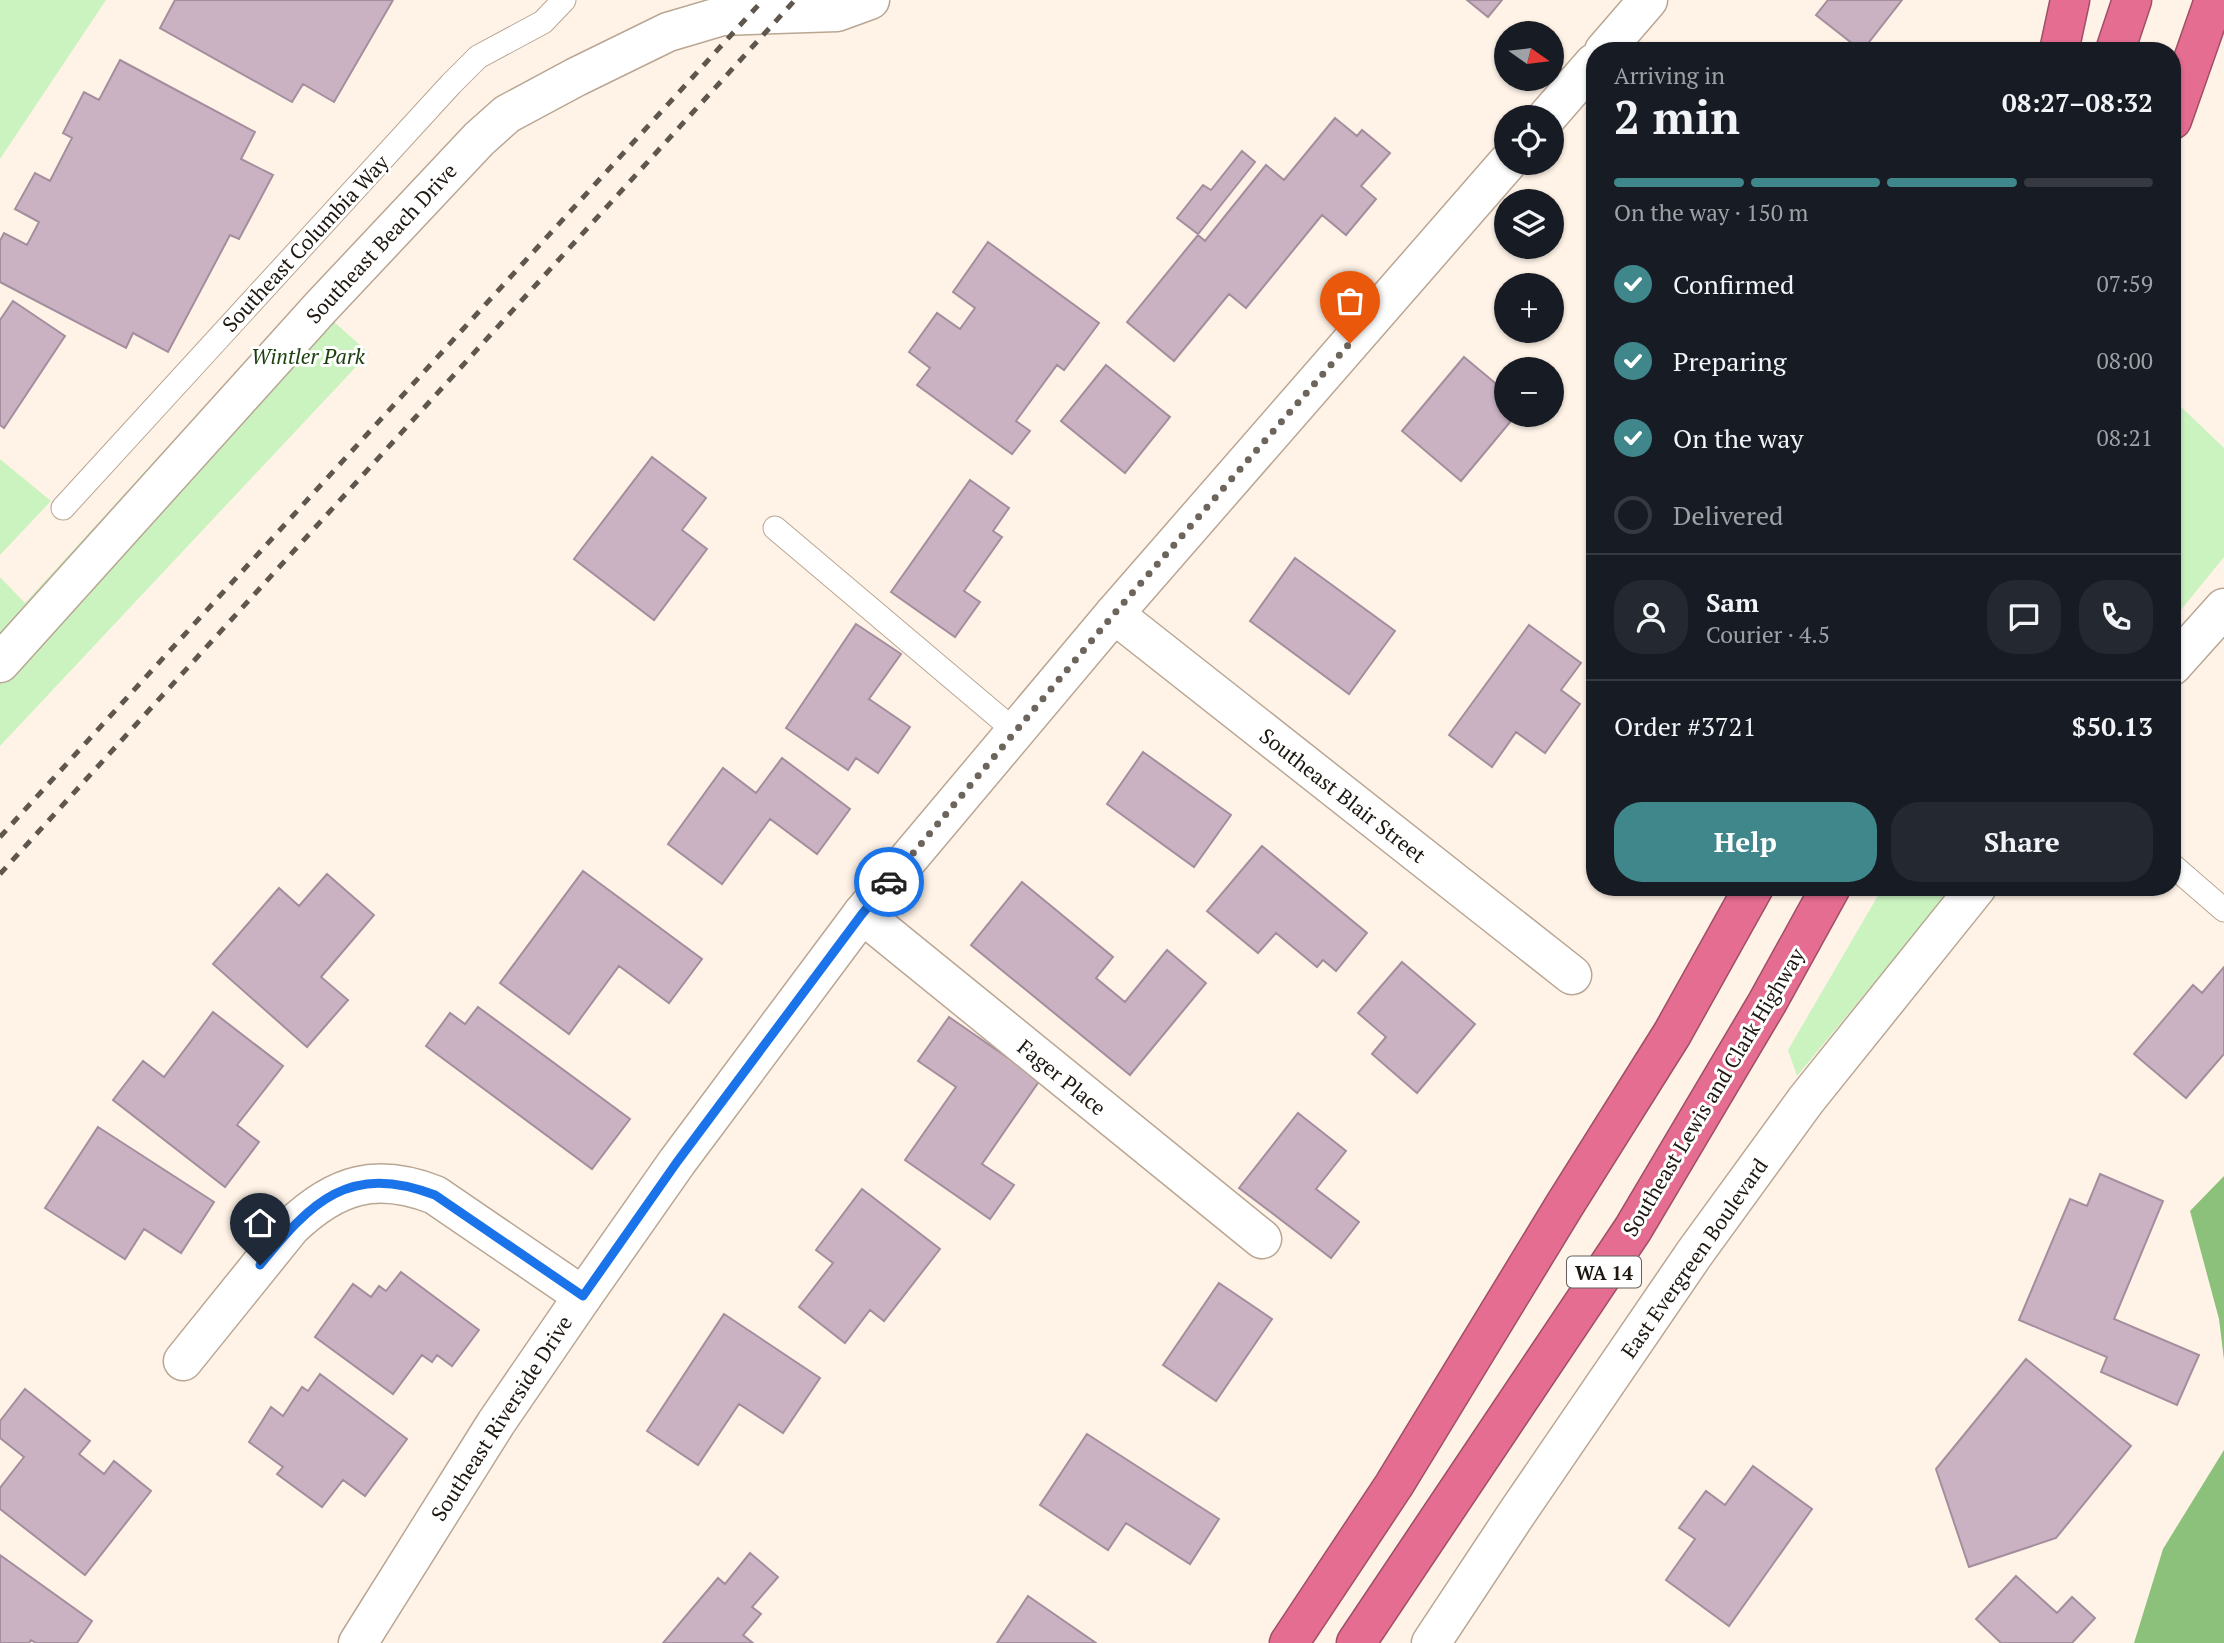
<!DOCTYPE html>
<meta charset="utf-8">
<style>
:root{--surface:#171b24;--page:#242831;--text:#f1f3f6;--muted:#9ea1a6;--line:#363941;--accent:#3f878b}
body{margin:0;font-family:"PT Serif",serif;background:var(--page);color:var(--text);height:100vh;display:flex;flex-direction:column;font-size:26px;white-space:nowrap}
*{box-sizing:border-box;margin:0}
p{font-size:23px;color:var(--muted)}
.icon{flex:none;width:38px;height:38px;fill:none;stroke:currentColor;stroke-width:2;stroke-linecap:round;stroke-linejoin:round}
.map{position:relative;flex:1;overflow:hidden}
.drawer{position:absolute;left:1586px;top:42px;width:595px;height:854px;display:flex;flex-direction:column;background:var(--surface);border-radius:28px;box-shadow:0 2px 5px #0004}
.drawer>*{flex:none}
.needle{width:46px;rotate:104deg}
.tools{position:absolute;left:1494px;top:21px;display:grid;gap:14px}
.tools a{display:grid;place-items:center;width:70px;height:70px;border-radius:50%;background:var(--surface);box-shadow:0 2px 5px #0004;font-size:35px}
.pin{position:absolute;display:grid;place-items:center;width:60px;height:60px;color:#fff;margin:-72px -30px;border-radius:50% 50% 50% 0;rotate:-45deg;box-shadow:0 0 7px #0007}
.pin .icon{rotate:45deg}
.courier{position:absolute;display:grid;place-items:center;width:70px;height:70px;margin:-35px;border:5px solid #1a73e8;border-radius:50%;background:#fff;color:#222;box-shadow:0 2px 9px #0007}
.summary em{font-style:normal;font-weight:800}
.summary div{display:flex;flex-direction:column-reverse}
.summary{display:flex;align-items:center;justify-content:space-between;height:119px;padding:0 28px}
h1{font-size:46px;font-weight:800;line-height:52px}
.bar{display:grid;grid-template-columns:repeat(4,1fr);gap:10px 7px;align-content:center;height:84px;padding:0 28px}
.bar i{height:9px;border-radius:5px;background:var(--line)}
.bar .current{background:var(--accent)}
.bar p{grid-column:span 4}
.line{display:flex;align-items:center;gap:18px;padding:0 28px;border-top:2px solid var(--line)}
.line div{flex:1}
.round{display:grid;place-items:center;flex:none;width:74px;height:74px;border-radius:28px;background:var(--page)}
ol{padding:0 28px;list-style:none}
li{display:flex;align-items:center;gap:21px;height:77px}
li p{margin-inline-start:auto}
li .icon{padding:7px;border-radius:50%;background:var(--accent);color:#fff;stroke-width:4}
li:last-child{color:var(--muted)}
li i{width:38px;height:38px;border:4px solid var(--line);border-radius:50%}
.cta{display:flex;gap:14px;margin-top:auto;padding:14px 28px}
.cta a{flex:1;height:80px;border-radius:28px;background:var(--accent);color:#fff;font-size:28px;font-weight:800;line-height:80px;text-align:center}
.cta a+a{background:var(--page);color:var(--text)}
.map>svg:first-child{display:block}
</style>
<div class="map">
<svg width="2224" height="1643" viewBox="0 0 2224 1643">
<rect width="100%" height="100%" fill="#fff3e7"/>
<!-- green -->
<path fill="#cbf3c0" d="M0,0H106L0,159Z
M305,296L369,353L0,746V577L25,603Z
M2172,398L2224,448V557L2172,621Z
M0,459L51,501L0,555Z
M1883,887H1953L1797,1076L1788,1050Z"/>
<!-- forest -->
<path fill="#8bc17b" d="M2224,1176V1360L2219,1319L2190,1211Z
M2224,1450V1643H2134L2163,1549Z"/>
<!-- building -->
<path fill="#cab2c3" stroke="#a48e9d" stroke-width="2" d="M175,0H393L334,102L303,84L292,102L160,28Z
M1467,0H1502L1488,17Z
M1828,0H1902L1862,51L1816,15Z
M120,60L255,132L241,159L273,175L239,239L230,235L168,352L133,333L126,348L0,282V241L4,233L27,245L39,222L15,209L35,173L50,181L72,138L63,133L84,92L99,100Z
M1335,118L1357,136L1362,130L1390,153L1361,186L1376,199L1346,235L1322,215L1246,308L1229,294L1174,361L1127,322L1198,235L1205,241L1266,165L1284,180Z
M1242,151L1255,162L1198,234L1177,218L1203,185L1211,190Z
M988,242L1099,323L1064,370L1057,365L1016,421L1030,431L1012,454L917,385L930,368L909,352L937,313L960,329L975,308L953,292Z
M13,301L65,336L4,428L0,425V320Z
M1464,357L1507,393V415H1516L1461,481L1402,431Z
M1106,365L1170,417L1125,473L1061,421Z
M652,457L706,498L682,530L707,549L654,620L574,559Z
M970,480L1009,508L993,531L1002,537L964,591L980,602L955,637L891,592Z
M1295,558L1395,631L1349,694L1250,621Z
M856,624L901,654L869,699L910,727L878,773L856,758L848,770L786,728Z
M1529,625L1581,663L1561,690L1580,704L1545,753L1516,732L1492,767L1449,735Z
M1143,752L1231,815L1194,867L1107,804Z
M782,758L850,809L817,854L770,819L722,884L668,844L723,768L756,793Z
M1262,846L1367,933L1336,971L1323,960L1317,967L1276,933L1258,953L1207,911Z
M583,871L702,959L669,1003L619,966L569,1034L500,983Z
M327,874L374,915L321,977L348,1000L307,1047L213,964L279,888L299,906Z
M1022,882L1113,957L1096,978L1125,1002L1167,950L1206,983L1130,1075L971,945Z
M1402,962L1475,1024L1417,1093L1372,1054L1386,1037L1358,1013Z
M2224,967V1054L2186,1098L2134,1054L2193,985L2202,993Z
M478,1007L630,1119L592,1169L426,1046L450,1013L465,1024Z
M213,1012L283,1066L237,1125L259,1142L225,1187L113,1100L143,1061L164,1077Z
M949,1017L1040,1080L982,1164L1014,1185L990,1219L905,1160L956,1087L918,1061Z
M1298,1113L1346,1151L1316,1189L1359,1222L1331,1258L1239,1188Z
M98,1127L214,1202L181,1253L144,1229L125,1259L45,1208Z
M2100,1174L2163,1201L2114,1319L2199,1355L2177,1405L2101,1372L2107,1357L2019,1320L2070,1199L2087,1206Z
M862,1189L940,1249L884,1321L870,1310L845,1343L799,1307L833,1263L816,1250Z
M401,1272L479,1330L452,1366L437,1355L432,1362L422,1355L393,1394L315,1337L353,1284L371,1297L379,1286L386,1291Z
M1219,1283L1272,1319L1216,1401L1163,1365Z
M724,1314L820,1378L783,1433L739,1404L698,1465L647,1431Z
M2026,1359L2131,1446L2056,1538L1969,1567L1936,1469Z
M320,1374L407,1439L365,1496L343,1480L322,1507L277,1474L283,1467L249,1442L271,1407L283,1416L302,1387L308,1391Z
M25,1389L90,1441L79,1454L104,1474L114,1461L151,1491L85,1575L0,1509V1488L24,1457L0,1438V1421Z
M1087,1434L1219,1519L1190,1564L1126,1523L1108,1550L1040,1505Z
M1753,1466L1812,1509L1729,1626L1666,1580L1695,1539L1679,1528L1706,1491L1725,1505Z
M750,1553L778,1577L752,1607L761,1614L743,1635L753,1643H663L718,1578L725,1584Z
M0,1555L92,1621L77,1643H36L31,1640L29,1643H0Z
M2016,1576L2057,1613L2072,1597L2095,1618L2072,1643H2001L1976,1619Z
M1028,1596L1096,1643H997Z"/>
<g fill="none" stroke-linecap="round" stroke-linejoin="round">
<defs>
<path id="lane" d="M63,508L451,84L478,57L543,22L564,0
M775,528L1015,731
M2172,865L2224,910"/>
<path id="street" d="M1114,614L1572,975
M0,663L321,307L479,139L507,114L576,77L668,32L722,16L837,12L870,0
M862,914L1262,1239
M183,1361L291,1227C336,1184 376,1172 435,1195L583,1296"/>
<path id="secondary" d="M1604,51L1648,0
M1547,117L1594,63
M2172,666L2224,608
M358,1643L496,1423L583,1296L677,1162L862,914L1114,614L1507,163
M1431,1643L1517,1513L1694,1254L1806,1100L1977,887"/>
<path id="highway" d="M2059,51L2070,0
M2115,51L2132,0
M2172,120L2214,0
M1289,1643L1394,1485L1564,1206L1672,1034L1754,887
M1356,1643L1633,1229L1767,1003L1831,887"/>
</defs>
<!-- lane casing -->
<use href="#lane" stroke="#b9a693" stroke-width="25"/>
<!-- street casing -->
<use href="#street" stroke="#b9a693" stroke-width="41"/>
<!-- secondary casing -->
<use href="#secondary" stroke="#b9a693" stroke-width="41"/>
<!-- highway casing -->
<use href="#highway" stroke="#9f4f64" stroke-width="41"/>
<!-- lane -->
<use href="#lane" stroke="#fff" stroke-width="23"/>
<!-- street -->
<use href="#street" stroke="#fff" stroke-width="38"/>
<!-- secondary -->
<use href="#secondary" stroke="#fff" stroke-width="38"/>
<!-- highway -->
<use href="#highway" stroke="#e56d91" stroke-width="38"/>
<!-- rail -->
<path stroke="#5f574e" stroke-width="5" stroke-dasharray="9 9" stroke-linecap="butt" d="M0,837L763,0
M0,874L795,0"/>
</g>
<g fill="none" stroke-linecap="round" stroke-linejoin="round">
<!-- done -->
<path stroke="#6d645b" stroke-width="7" stroke-dasharray="0 12.6" d="M889,882L1114,614L1350,343"/>
<!-- route -->
<path stroke="#1a73e8" stroke-width="9" d="M260,1265C311,1202 349,1162 435,1195L583,1296L677,1162L862,914L889,882"/>
</g>
<g text-anchor="middle" dominant-baseline="central" stroke-width="6" stroke-linejoin="round" paint-order="stroke">
<!-- shield labels -->
<rect fill="#fff" stroke="#625d58" stroke-width="2" x="1567" y="1256.5" width="74" height="31" rx="5"/>
<g font-size="19" font-weight="bold" fill="#1e1710">
<text x="1604" y="1272">WA 14</text>
</g>
<!-- street labels -->
<g font-size="21" fill="#1e1710" stroke="#fff">
<text transform="translate(305 243) rotate(-47)">Southeast Columbia Way</text>
<text transform="translate(381 243) rotate(-47)">Southeast Beach Drive</text>
<text transform="translate(1343 795) rotate(38)">Southeast Blair Street</text>
<text transform="translate(1062 1077) rotate(39)">Fager Place</text>
<text transform="translate(1713 1092) rotate(-59)">Southeast Lewis and Clark Highway</text>
<text transform="translate(1694 1258) rotate(-55)">East Evergreen Boulevard</text>
<text transform="translate(501 1418) rotate(-57)">Southeast Riverside Drive</text>
</g>
<!-- park labels -->
<g font-size="21" font-style="italic" fill="#1c4010" stroke="#fff">
<text x="308" y="356">Wintler Park</text>
</g>
</g>
</svg>
<div class="tools">
<a><svg class="needle" viewBox="-14 -14 28 28"><path d="M0-13l5 13h-10z" fill="#e53935"/><path d="M0 13l5-13h-10z" fill="#9ea1a6"/></svg></a>
<a><svg class="icon" aria-label="locate" viewBox="0 0 24 24"><circle cx="12" cy="12" r="6"/><path d="M12 2v4M12 18v4M2 12h4M18 12h4"/></svg></a>
<a><svg class="icon" aria-label="layers" viewBox="0 0 24 24"><path d="M12 4l9 5-9 5-9-5zM3 14l9 5 9-5"/></svg></a>
<a>+</a>
<a>−</a>
</div>
<div class="pin" style="left:1350px;top:343px;background:#ea580c"><svg class="icon" aria-label="bag" viewBox="0 0 24 24"><path d="M5 8h14l-1 12H6zM9 8a3 3 0 0 1 6 0"/></svg></div>
<div class="pin" style="left:260px;top:1265px;background:#1f2937"><svg class="icon" aria-label="home" viewBox="0 0 24 24"><path d="M3 11l9-7 9 7M6 9v11h12V9"/></svg></div>
<div class="courier" style="left:889px;top:882px"><svg class="icon" aria-label="car" viewBox="0 0 24 24"><path d="M5 17H2v-5l4-1 3-4h7l3 4 3 1v5h-3M9 17h6M6 11h13"/><circle cx="7" cy="17" r="2"/><circle cx="17" cy="17" r="2"/></svg></div>
<section class="drawer">
<div class="summary"><div><h1>2 min</h1><p>Arriving in</p></div><em>08:27–08:32</em></div>
<div class="bar"><i class="current"></i><i class="current"></i><i class="current"></i><i></i><p>On the way · 150 m</p></div>
<ol>
<li><svg class="icon" aria-label="check" viewBox="0 0 24 24"><path d="M5 12l5 5 9-10"/></svg>Confirmed<p>07:59</p></li>
<li><svg class="icon" aria-label="check" viewBox="0 0 24 24"><path d="M5 12l5 5 9-10"/></svg>Preparing<p>08:00</p></li>
<li><svg class="icon" aria-label="check" viewBox="0 0 24 24"><path d="M5 12l5 5 9-10"/></svg>On the way<p>08:21</p></li>
<li><i></i>Delivered</li>
</ol>
<div class="line" style="height:126px"><a class="round"><svg class="icon" aria-label="person" viewBox="0 0 24 24"><circle cx="12" cy="8" r="4"/><path d="M4 21q1-7 8-7t8 7"/></svg></a><div><b>Sam</b><p>Courier · 4.5</p></div><a class="round"><svg class="icon" aria-label="chat" viewBox="0 0 24 24"><path d="M4 5h16v11H9l-5 4z"/></svg></a><a class="round"><svg class="icon" aria-label="phone" viewBox="0 0 24 24"><path d="M5 4h4l2 5-3 2q2 4 5 5l2-3 5 2v4C11 20 4 13 5 4z"/></svg></a></div>
<div class="line" style="height:91px"><div>Order #3721</div><b>$50.13</b></div>
<div class="cta"><a>Help</a><a>Share</a></div>
</section>
</div>
